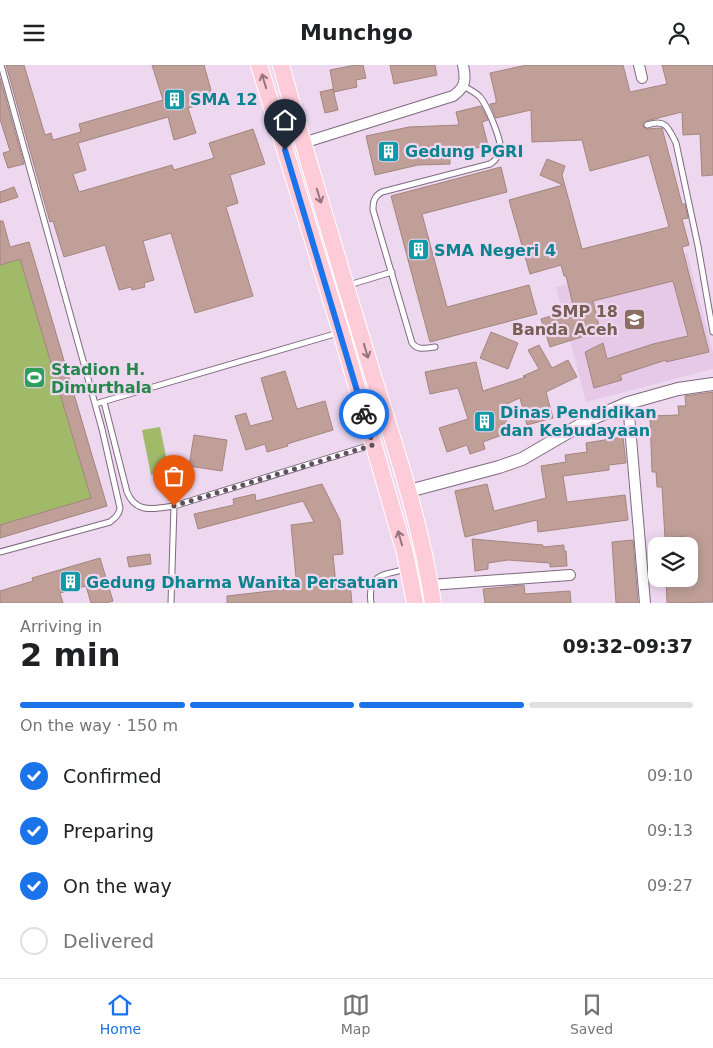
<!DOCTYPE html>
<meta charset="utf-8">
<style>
:root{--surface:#fff;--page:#f2f2f2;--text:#202124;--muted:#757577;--line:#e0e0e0;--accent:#1a73e8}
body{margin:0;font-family:"DejaVu Sans",sans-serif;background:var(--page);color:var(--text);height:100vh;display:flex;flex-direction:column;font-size:19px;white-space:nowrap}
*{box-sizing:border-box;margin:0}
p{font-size:16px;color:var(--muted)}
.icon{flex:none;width:28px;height:28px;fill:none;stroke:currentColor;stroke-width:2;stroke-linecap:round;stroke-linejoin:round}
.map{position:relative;height:538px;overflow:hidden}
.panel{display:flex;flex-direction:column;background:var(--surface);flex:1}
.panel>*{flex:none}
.tools{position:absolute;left:648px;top:472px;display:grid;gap:10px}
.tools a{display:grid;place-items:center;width:50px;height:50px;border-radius:10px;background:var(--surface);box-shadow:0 2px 12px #0003;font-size:25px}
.pin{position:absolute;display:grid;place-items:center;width:42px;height:42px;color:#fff;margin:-51px -21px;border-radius:50% 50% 50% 0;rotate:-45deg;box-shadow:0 0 5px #0007}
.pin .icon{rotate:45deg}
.courier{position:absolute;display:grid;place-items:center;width:50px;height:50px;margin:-25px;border:4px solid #1a73e8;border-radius:50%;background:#fff;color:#222;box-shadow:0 1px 6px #0007}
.head em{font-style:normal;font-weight:800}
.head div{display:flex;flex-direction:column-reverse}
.head{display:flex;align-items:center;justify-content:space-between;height:85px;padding:0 20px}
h1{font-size:32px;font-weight:800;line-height:38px}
.bar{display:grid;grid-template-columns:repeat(4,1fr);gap:8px 5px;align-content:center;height:60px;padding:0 20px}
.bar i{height:6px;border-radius:4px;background:var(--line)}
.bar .active{background:var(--accent)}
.bar p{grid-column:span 4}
ol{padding:0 20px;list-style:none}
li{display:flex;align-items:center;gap:15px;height:55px}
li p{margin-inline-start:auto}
li .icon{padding:5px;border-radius:50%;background:var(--accent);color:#fff;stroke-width:4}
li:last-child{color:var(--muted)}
li i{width:28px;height:28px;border:2px solid var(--line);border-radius:50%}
header{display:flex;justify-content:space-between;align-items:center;height:65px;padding:0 20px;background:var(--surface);font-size:22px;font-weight:800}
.tab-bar{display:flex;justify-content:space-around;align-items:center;height:70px;border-top:1px solid var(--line);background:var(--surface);font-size:14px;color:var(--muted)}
.tab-bar a{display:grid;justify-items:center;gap:2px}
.tab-bar .active{color:var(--accent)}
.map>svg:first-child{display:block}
</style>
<header><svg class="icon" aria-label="menu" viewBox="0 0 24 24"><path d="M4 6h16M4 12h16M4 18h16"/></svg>Munchgo<svg class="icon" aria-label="person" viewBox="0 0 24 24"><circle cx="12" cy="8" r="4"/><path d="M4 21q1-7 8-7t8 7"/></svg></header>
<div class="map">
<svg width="713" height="538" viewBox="0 0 713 538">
<rect width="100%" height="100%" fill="#eed8f0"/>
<!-- built -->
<path fill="#e5c9e7" d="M687,188L713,288V304L586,337L556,222Z"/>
<!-- green -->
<path fill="#a0ba6a" d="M29,177L107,441L0,473V185Z
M160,362L169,406L151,410L142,365Z"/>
<!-- building -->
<path fill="#bf9f98" stroke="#a4857e" d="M6,0H24L45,70L51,68L53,75L81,67L79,59L163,35L152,0H204L214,36L188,43L196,68L174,75L168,52L78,78L86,105L73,109L79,127L172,100L174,105L214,93L209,78L253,64L265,99L230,110L238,138L226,142L253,231L195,248L171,168L143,176L154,215L144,218L145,222L132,225L131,222L119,225L105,180L64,192L53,156L50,157Z
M355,0H363L366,13L356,15L357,22L334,27L330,5Z
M390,0H435L437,10L394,19Z
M527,0H623L630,27L667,19L662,0H713V110L702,111L700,69L683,70L682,47L646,56L643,61L646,64L662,63L682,139H685L688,153L682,154L689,180L682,182L709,287L666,297V295L620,310L622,315L594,323L585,287L603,278L607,294L653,279L688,271L673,216L593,236L600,266L550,282L541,254L574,244L566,211H564L561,200L530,209L509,135L563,120L540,110L547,94L565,101L562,110L582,184L669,162L649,90L590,106L582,75L532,77L531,45L496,53L490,39L496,38V34L490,8Z
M0,13L24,99L8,103L3,88L10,86L0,54Z
M333,24L338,45L325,48L320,27Z
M481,41L488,55L482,57L488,80L450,90V99L418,100L375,110L366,71L409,62L459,60L456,47Z
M501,102L507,127L422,149L447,242L529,220L537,249L430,277L391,131Z
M14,122L18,132L0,138V127Z
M0,156H3L10,182L29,177L107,441L0,473V460L91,433L20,194L0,200Z
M491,267L518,278L508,304L480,293Z
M539,280L552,303L568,295L577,312L546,327L553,353L527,360L520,333L502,341L507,358L499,360L502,370L483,377L485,384L470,389L467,380L447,387L439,363L468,354L458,323L430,329L425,307L476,297L483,326L526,312L523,311L539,304L528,285Z
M285,306L297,344L325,336L333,365L287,379L288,381L267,387L265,379L246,385L235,351L246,348L250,361L273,355L261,313Z
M713,327V537L667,538L666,514H689V481H686V471L665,473L662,422H657L656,407H652L650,351L679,350L678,341H686L685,331Z
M194,370L227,375L222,406L189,401Z
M623,372L626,398L609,400V405L563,411L567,437L625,430L628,455L538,467L537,455L465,472L455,426L487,419L494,446L546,433L541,401L566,397L565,390L587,387L586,378Z
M322,419L340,455L343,489L333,490L336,520L350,518L352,538H227V531L297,523L291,460L314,457L303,436L198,464L194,449L234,440L233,434L255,429L256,436Z
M472,474L543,480V482L564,480V486H566L567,501L550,502V498L508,495L488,498V504L475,506Z
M633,475L638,538H616L612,477Z
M150,489L151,499L129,502L127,492Z
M100,493L113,536L106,538H91L86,521L60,528L63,538H0V526L33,516L32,513Z
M524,520L525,529L570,526L571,538H485L483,524Z"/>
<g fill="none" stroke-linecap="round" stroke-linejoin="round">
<defs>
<path id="service" d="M647,60C666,54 668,62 676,78L698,181L713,267
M349,220L392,207
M435,282C426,283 418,286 412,278L373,145C373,137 374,131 382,127L490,99C497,95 501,87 500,79C498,68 487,40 480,32C475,27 469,24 463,21
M104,337L127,427C136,449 154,444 174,441L371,380
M95,339L338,268
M0,487L110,457C115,453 119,450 120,443L102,364L1,0
M171,538L174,441
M371,538C367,508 384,510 407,504"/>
<path id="minor" d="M639,0L642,13
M303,78L453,31C466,22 466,14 463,0
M628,338L645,538
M430,520L570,510"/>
<path id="tertiary" d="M409,426L499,402L522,394L589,355L628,338L678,324L713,319"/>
<path id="primary" d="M259,0L341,267L405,488L415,538
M281,0C309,101 340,201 370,301C394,379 421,457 433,538"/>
</defs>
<!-- service casing -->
<use href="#service" stroke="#7e6a7f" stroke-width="7"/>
<!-- minor casing -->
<use href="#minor" stroke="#7e6a7f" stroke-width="12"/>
<!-- tertiary casing -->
<use href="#tertiary" stroke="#7e6a7f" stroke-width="14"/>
<!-- primary casing -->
<use href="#primary" stroke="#fff" stroke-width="18"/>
<!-- service -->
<use href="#service" stroke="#fff" stroke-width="5"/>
<!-- minor -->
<use href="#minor" stroke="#fff" stroke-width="10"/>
<!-- tertiary -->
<use href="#tertiary" stroke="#fff" stroke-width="12"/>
<!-- primary -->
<use href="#primary" stroke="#fecbd8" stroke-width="16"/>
</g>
<!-- one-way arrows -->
<defs><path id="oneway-shaft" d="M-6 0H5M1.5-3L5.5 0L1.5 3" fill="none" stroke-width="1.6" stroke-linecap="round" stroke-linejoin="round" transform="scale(1.25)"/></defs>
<g stroke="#94747f">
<use href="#oneway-shaft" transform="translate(264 16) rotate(-107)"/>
<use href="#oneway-shaft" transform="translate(319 131) rotate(73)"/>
<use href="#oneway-shaft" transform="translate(366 286) rotate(73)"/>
<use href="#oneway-shaft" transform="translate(400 473) rotate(-106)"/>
</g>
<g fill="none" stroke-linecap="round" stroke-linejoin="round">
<!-- done -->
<path stroke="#5f5260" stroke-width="5" stroke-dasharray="0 9" d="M174,441L373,380L364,349"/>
<!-- route -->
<path stroke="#1a73e8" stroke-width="6" d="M285,85L364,349"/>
</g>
<!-- icons -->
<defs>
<symbol id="building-square" viewBox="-11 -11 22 22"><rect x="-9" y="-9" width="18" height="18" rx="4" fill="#0f9aa8" stroke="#eed8f0"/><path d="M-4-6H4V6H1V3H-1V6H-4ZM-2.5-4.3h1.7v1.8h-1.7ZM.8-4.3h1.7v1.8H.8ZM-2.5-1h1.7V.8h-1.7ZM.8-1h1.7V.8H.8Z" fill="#fff"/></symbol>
<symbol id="school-square" viewBox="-11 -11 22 22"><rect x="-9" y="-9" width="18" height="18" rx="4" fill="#8d6e63" stroke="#eed8f0"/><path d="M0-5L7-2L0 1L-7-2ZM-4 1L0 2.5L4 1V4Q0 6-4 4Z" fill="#fff"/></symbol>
<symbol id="stadium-square" viewBox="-11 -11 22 22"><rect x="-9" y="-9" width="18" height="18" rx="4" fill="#2e9e5b" stroke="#eed8f0"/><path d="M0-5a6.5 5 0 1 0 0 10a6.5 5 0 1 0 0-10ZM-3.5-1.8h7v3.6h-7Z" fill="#fff"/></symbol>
</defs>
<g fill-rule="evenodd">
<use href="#building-square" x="162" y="22" width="25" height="25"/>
<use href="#building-square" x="376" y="74" width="25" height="25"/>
<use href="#building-square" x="406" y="172" width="25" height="25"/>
<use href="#school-square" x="622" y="242" width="25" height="25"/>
<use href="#stadium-square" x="22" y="300" width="25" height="25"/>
<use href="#building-square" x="472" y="344" width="25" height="25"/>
<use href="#building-square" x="58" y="504" width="25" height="25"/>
</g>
<g text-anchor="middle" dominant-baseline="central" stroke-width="4.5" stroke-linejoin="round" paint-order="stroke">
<!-- culture labels -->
<g font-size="16" font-weight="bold" fill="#0d838f" stroke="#eed8f0" text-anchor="start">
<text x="190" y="34">SMA 12</text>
<text x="405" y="86">Gedung PGRI</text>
<text x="434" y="185">SMA Negeri 4</text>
<text x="500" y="347">Dinas Pendidikan<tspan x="500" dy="18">dan Kebudayaan</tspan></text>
<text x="86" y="517">Gedung Dharma Wanita Persatuan</text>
</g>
<!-- education labels -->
<g font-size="16" font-weight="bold" fill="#785e54" stroke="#eed8f0" text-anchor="end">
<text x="618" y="246">SMP 18<tspan x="618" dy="18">Banda Aceh</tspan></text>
</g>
<!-- leisure labels -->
<g font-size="16" font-weight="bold" fill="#27864d" stroke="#eed8f0" text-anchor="start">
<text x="51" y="304">Stadion H.<tspan x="51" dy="18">Dimurthala</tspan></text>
</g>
</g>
</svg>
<div class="tools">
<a><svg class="icon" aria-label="layers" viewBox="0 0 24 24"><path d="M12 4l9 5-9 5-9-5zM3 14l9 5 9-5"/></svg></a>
</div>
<div class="pin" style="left:174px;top:441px;background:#ea580c"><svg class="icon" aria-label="bag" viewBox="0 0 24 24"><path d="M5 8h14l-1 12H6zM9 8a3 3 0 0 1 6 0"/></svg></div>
<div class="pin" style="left:285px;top:85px;background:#1f2937"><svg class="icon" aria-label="home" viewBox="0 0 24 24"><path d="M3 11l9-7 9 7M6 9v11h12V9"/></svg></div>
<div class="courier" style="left:364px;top:349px"><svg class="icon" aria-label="bike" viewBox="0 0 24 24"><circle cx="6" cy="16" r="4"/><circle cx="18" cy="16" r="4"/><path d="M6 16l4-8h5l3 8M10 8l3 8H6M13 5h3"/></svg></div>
</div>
<section class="panel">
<div class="head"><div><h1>2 min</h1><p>Arriving in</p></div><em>09:32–09:37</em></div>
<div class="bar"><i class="active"></i><i class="active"></i><i class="active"></i><i></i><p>On the way · 150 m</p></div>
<ol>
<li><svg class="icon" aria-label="check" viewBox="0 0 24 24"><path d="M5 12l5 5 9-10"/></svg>Confirmed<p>09:10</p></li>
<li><svg class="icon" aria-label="check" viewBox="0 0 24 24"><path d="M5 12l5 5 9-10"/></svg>Preparing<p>09:13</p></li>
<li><svg class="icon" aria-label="check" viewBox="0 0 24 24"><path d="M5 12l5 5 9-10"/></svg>On the way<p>09:27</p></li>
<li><i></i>Delivered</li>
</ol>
</section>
<nav class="tab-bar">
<a class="active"><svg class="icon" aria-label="home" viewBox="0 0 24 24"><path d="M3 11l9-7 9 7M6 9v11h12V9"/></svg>Home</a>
<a><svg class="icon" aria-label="map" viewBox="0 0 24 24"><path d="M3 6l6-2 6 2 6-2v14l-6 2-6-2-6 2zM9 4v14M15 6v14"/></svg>Map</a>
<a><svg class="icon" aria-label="saved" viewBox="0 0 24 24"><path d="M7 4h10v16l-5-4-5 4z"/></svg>Saved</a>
</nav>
